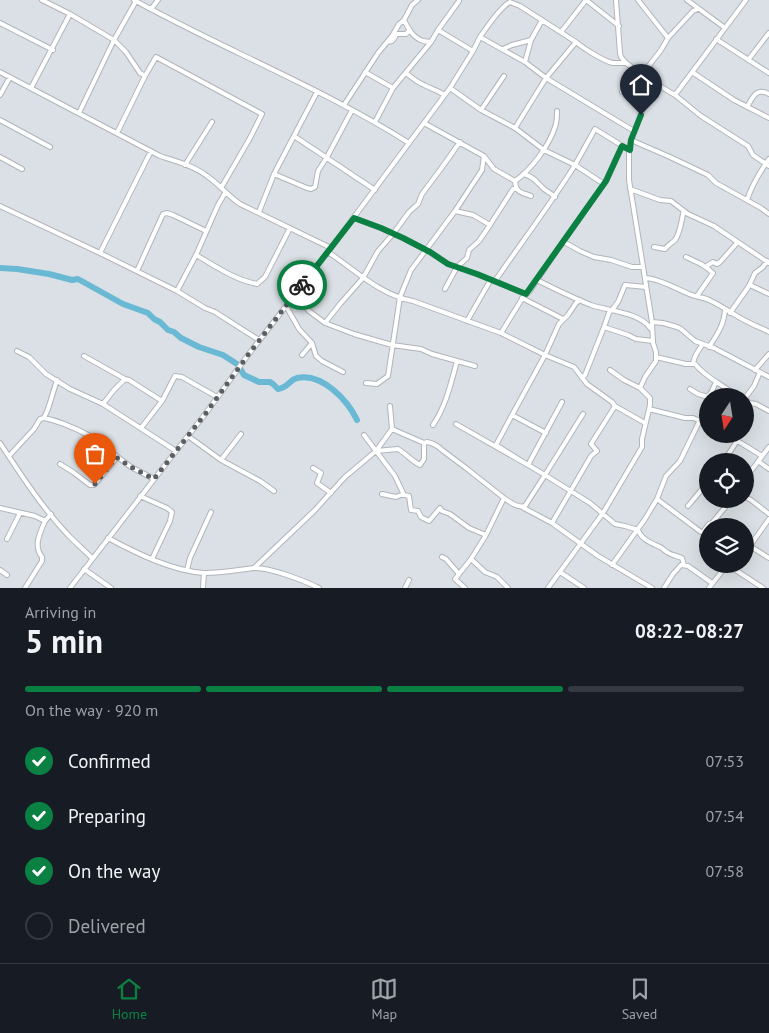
<!DOCTYPE html>
<meta charset="utf-8">
<style>
:root{--surface:#171b24;--page:#242831;--text:#f1f3f6;--muted:#9ea1a6;--line:#363941;--accent:#0b8043}
body{margin:0;font-family:"PT Sans",sans-serif;background:var(--page);color:var(--text);height:100vh;display:flex;flex-direction:column;font-size:19px;white-space:nowrap}
*{box-sizing:border-box;margin:0}
p{font-size:16px;color:var(--muted)}
.icon{flex:none;width:28px;height:28px;fill:none;stroke:currentColor;stroke-width:2;stroke-linecap:round;stroke-linejoin:round}
.map{position:relative;height:588px;overflow:hidden}
.drawer{display:flex;flex-direction:column;background:var(--surface);flex:1}
.drawer>*{flex:none}
.needle{width:32px;rotate:192deg}
.controls{position:absolute;left:699px;top:388px;display:grid;gap:10px}
.controls a{display:grid;place-items:center;width:55px;height:55px;border-radius:50%;background:var(--surface);box-shadow:0 5px 20px #0002;font-size:25px}
.pin{position:absolute;display:grid;place-items:center;width:42px;height:42px;color:#fff;margin:-51px -21px;border-radius:50% 50% 50% 0;rotate:-45deg;box-shadow:0 0 5px #0007}
.pin .icon{rotate:45deg}
.courier{position:absolute;display:grid;place-items:center;width:50px;height:50px;margin:-25px;border:4px solid #0b8043;border-radius:50%;background:#fff;color:#222;box-shadow:0 1px 6px #0007}
.headline em{font-style:normal;font-weight:700}
.headline div{display:flex;flex-direction:column-reverse}
.headline{display:flex;align-items:center;justify-content:space-between;height:85px;padding:0 25px}
h1{font-size:32px;font-weight:700;line-height:38px}
.bar{display:grid;grid-template-columns:repeat(4,1fr);gap:8px 5px;align-content:center;height:60px;padding:0 25px}
.bar i{height:6px;border-radius:4px;background:var(--line)}
.bar .active{background:var(--accent)}
.bar p{grid-column:span 4}
ol{padding:0 25px;list-style:none}
li{display:flex;align-items:center;gap:15px;height:55px}
li p{margin-inline-start:auto}
li .icon{padding:5px;border-radius:50%;background:var(--accent);color:#fff;stroke-width:4}
li:last-child{color:var(--muted)}
li i{width:28px;height:28px;border:2px solid var(--line);border-radius:50%}
.dock{display:flex;justify-content:space-around;align-items:center;height:70px;border-top:1px solid var(--line);background:var(--surface);font-size:14px;color:var(--muted)}
.dock a{display:grid;justify-items:center;gap:2px}
.dock .active{color:var(--accent)}
.map>svg:first-child{display:block}
</style>
<div class="map">
<svg width="769" height="588" viewBox="0 0 769 588">
<rect width="100%" height="100%" fill="#dae0e5"/>
<g fill="none" stroke-linecap="round" stroke-linejoin="round">
<!-- river -->
<path stroke="#6ab9d4" stroke-width="6" d="M0,268L17,269L49,274L72,280L78,279L123,304L148,313L154,319L160,322L168,330L174,332L181,338L199,347L223,355L237,364
M241,370L244,375L259,382H270L273,384L278,389C289,387 289,380 297,378C322,372 348,401 357,420"/>
<defs>
<path id="minor" d="M42,0L70,14L114,40L126,52L140,73L145,76L156,57L262,114L250,138L221,188
M134,0C225,50 322,88 409,143
M418,0L412,5L404,20C408,28 413,38 423,41C426,42 429,41 431,42
M616,0L620,53L621,57L626,63L633,68L644,72L653,82L675,95L701,116L748,146L753,155L769,166
M638,0L668,38
M687,0L725,28
M151,9L158,0
M0,23L53,50
M438,30L459,1
M561,32L586,0L619,26
M480,37C487,27 500,7 510,2L520,6L576,42C583,48 603,61 613,63C617,63 622,63 626,63
M716,39L769,73
M387,42L392,41L395,37L396,34H406L409,31
M503,49L512,45L531,40
M748,60L769,33
M525,62L531,40L542,20
M0,72L160,156C176,161 194,166 207,176C219,184 228,196 240,204L331,248
M365,72L393,88
M644,72L661,50L668,38L693,11L698,9
M692,72L734,100L769,118
M406,73C412,78 417,82 424,85C431,89 438,90 444,95
M31,88L70,14
M450,88L481,110L515,128L544,150L575,165L595,129L629,150
M622,92L633,78L638,70
M0,95L10,77
M675,95L746,0
M344,105L378,53L392,36L399,24L404,20
M747,107C753,97 756,87 769,94
M481,110L504,76
M79,113L114,40L136,1
M0,120L50,147
M375,122L393,88L431,42L438,30L473,51
M515,128L546,78L576,42
M117,133L145,76
M294,136L375,190
M631,140L670,157L708,175L716,183L761,208L769,214
M484,156L494,169L515,181C531,170 549,146 555,127C557,122 557,116 557,111
M0,157L22,169
M185,165L212,122
M274,174L307,188L311,189L315,187L318,171L327,157L352,110
M523,174C535,177 536,182 544,189C548,192 552,194 555,197
M515,181C516,193 521,192 531,196
M630,189L660,200L671,201L688,214L714,226L769,263
M747,200C752,185 759,173 769,159
M0,206L102,254L177,291L205,308L215,312L259,340
M455,211L473,215L490,225L513,189H516
M259,212L274,174L317,92
M354,218L381,228L403,238L430,252L448,264L495,281
M564,242L580,251L594,257L611,260L632,267H643
M654,247L665,249C668,245 672,243 675,240C681,232 681,220 684,211
M328,252C355,270 380,295 413,301L501,333
M100,253L151,151
M196,255C215,266 235,280 257,284L265,277L290,228
M686,257L701,264L707,268
M137,271L163,214L167,213L173,215L206,231
M645,278C658,278 677,289 689,294C696,297 704,297 711,301C724,307 735,316 748,322C755,326 762,328 769,332
M537,280C555,289 573,298 591,305C608,311 640,312 651,329
M750,285L769,294
M445,289L457,267L467,258L469,250L479,241L490,225
M177,291L196,255L218,205L225,193
M295,294L309,311L325,323L354,334L371,339L392,345L421,349L432,354L475,366
M525,294L495,281C521,243 550,205 575,165L604,184
M697,296L713,273L707,268L708,265L713,262L717,264L720,262L737,243
M522,298L563,319
M286,306L299,329L312,343L302,355
M612,310L618,302L625,285L646,287
M730,313L749,286L755,273L763,267L767,261
M467,321L490,281H492
M652,322L663,323L677,327L681,329L695,341L714,348L769,377
M325,323L340,304L363,278L378,251L393,234L409,212L418,204L422,194L440,170L460,142
M604,327L610,310
M312,343L316,356L322,361L343,372
M709,347C717,335 724,325 725,310
M17,351L29,357L46,374L70,389L103,404L176,451
M84,356L125,379
M656,357L686,364H695C706,378 723,385 737,396
M693,364C694,355 698,352 702,345
M755,370L769,354
M582,378L585,375L604,327L628,335L636,339L653,341
M366,383L377,384L388,376L400,297L411,270L455,211L482,170L484,156L482,155L424,123
M640,388L645,377L656,361V352L653,343L652,322L629,180V150L631,140L653,82
M690,389L698,394L708,397
M708,396L711,393L716,382
M745,398L754,386L760,372
M745,400L750,403L756,404L769,411
M103,404L114,390L125,379L129,380L162,401
M390,406L392,429
M615,406L645,423
M649,409L685,418H693L708,424
M583,414L545,475L590,503L615,524L625,526L638,530C642,540 651,543 660,547C664,549 662,549 667,552C671,555 677,556 682,558L684,565
M44,418C60,421 75,428 90,436L131,467L154,479
M456,424L528,465L496,445L512,415
M433,425C446,406 451,383 457,361
M745,426L746,427
M141,428L162,401L175,376L182,377L217,397
M546,433L512,415L545,355L501,333L525,294H527L529,292L553,256L606,181L622,146
M722,434L741,443L762,456
M364,435L395,476L404,495L409,496L411,510L418,511L421,517L429,521L440,508L442,511L450,514L469,528L486,535
M188,436L221,460L260,481L274,491
M0,443C21,475 43,509 70,537C77,544 85,551 92,558
M376,451L392,429L424,443L427,442C433,443 437,445 442,450L466,468L504,498
M9,456L34,429L40,419L44,418L48,409L57,380
M221,460L241,434
M724,461L737,441
M758,461L769,469
M60,464L73,472L90,485H94L117,457
M313,468L321,473L317,483L331,493
M745,479L769,447
M382,494L396,497L401,495H404
M140,496L167,508L172,512L170,521L152,559
M745,497L751,500L769,514
M657,499L701,532H703L709,524L712,523L716,526
M688,506L708,482
M522,507L552,523L598,556L652,588
M0,508L35,516L45,521L51,514
M552,523L591,456L597,451L591,444L615,406L612,402L587,384L574,367L545,355L559,324L568,315L576,303L580,300
M712,523L732,499
M108,538C136,553 172,571 204,573C221,573 237,570 254,568C269,567 305,581 319,588
M7,539L20,513
M745,543L769,558
M745,553L769,519
M442,557L446,559L459,574
M471,559L485,572L497,577L508,588
M612,565L645,519L657,499L666,476L680,461L700,420
M254,568L314,511L345,477L376,451L398,449C405,453 413,462 420,465L424,459V443
M84,569L111,588
M0,570L7,575
M187,570L190,558L211,512
M560,572L584,588
M25,588L42,561V557C33,546 40,533 45,521
M70,588L176,451L206,413L248,355L331,248L409,143L450,88L473,51L480,37L525,62L546,78L634,131
M203,588L204,573
M405,588L409,580
M465,588L455,579L471,559L486,535L504,498C510,502 517,508 525,506L545,475L528,465L562,402
M548,588L603,513L642,447V439L650,405V398L640,388L624,380L610,370
M664,588L673,574L681,565L688,566L712,583
M709,588L723,570L728,567L734,569L763,588"/>
</defs>
<!-- minor casing -->
<use href="#minor" stroke="#b0b5ba" stroke-width="6"/>
<!-- minor -->
<use href="#minor" stroke="#fff" stroke-width="4"/>
</g>
<g fill="none" stroke-linecap="round" stroke-linejoin="round">
<!-- done -->
<path stroke="#5b5f62" stroke-width="5" stroke-dasharray="0 9" d="M95,484L116,457L131,467L154,479L206,413L248,355L302,285"/>
<!-- route -->
<path stroke="#0b8043" stroke-width="6" d="M302,285L354,218L381,228L403,238L430,252L448,264L477,274L526,294L606,181L622,146L630,150L631,140L641,115"/>
</g>
</svg>
<div class="controls">
<a><svg class="needle" viewBox="-14 -14 28 28"><path d="M0-13l5 13h-10z" fill="#e53935"/><path d="M0 13l5-13h-10z" fill="#9ea1a6"/></svg></a>
<a><svg class="icon" aria-label="locate" viewBox="0 0 24 24"><circle cx="12" cy="12" r="6"/><path d="M12 2v4M12 18v4M2 12h4M18 12h4"/></svg></a>
<a><svg class="icon" aria-label="layers" viewBox="0 0 24 24"><path d="M12 4l9 5-9 5-9-5zM3 14l9 5 9-5"/></svg></a>
</div>
<div class="pin" style="left:95px;top:484px;background:#ea580c"><svg class="icon" aria-label="bag" viewBox="0 0 24 24"><path d="M5 8h14l-1 12H6zM9 8a3 3 0 0 1 6 0"/></svg></div>
<div class="pin" style="left:641px;top:115px;background:#1f2937"><svg class="icon" aria-label="home" viewBox="0 0 24 24"><path d="M3 11l9-7 9 7M6 9v11h12V9"/></svg></div>
<div class="courier" style="left:302px;top:285px"><svg class="icon" aria-label="bike" viewBox="0 0 24 24"><circle cx="6" cy="16" r="4"/><circle cx="18" cy="16" r="4"/><path d="M6 16l4-8h5l3 8M10 8l3 8H6M13 5h3"/></svg></div>
</div>
<section class="drawer">
<div class="headline"><div><h1>5 min</h1><p>Arriving in</p></div><em>08:22–08:27</em></div>
<div class="bar"><i class="active"></i><i class="active"></i><i class="active"></i><i></i><p>On the way · 920 m</p></div>
<ol>
<li><svg class="icon" aria-label="check" viewBox="0 0 24 24"><path d="M5 12l5 5 9-10"/></svg>Confirmed<p>07:53</p></li>
<li><svg class="icon" aria-label="check" viewBox="0 0 24 24"><path d="M5 12l5 5 9-10"/></svg>Preparing<p>07:54</p></li>
<li><svg class="icon" aria-label="check" viewBox="0 0 24 24"><path d="M5 12l5 5 9-10"/></svg>On the way<p>07:58</p></li>
<li><i></i>Delivered</li>
</ol>
</section>
<nav class="dock">
<a class="active"><svg class="icon" aria-label="home" viewBox="0 0 24 24"><path d="M3 11l9-7 9 7M6 9v11h12V9"/></svg>Home</a>
<a><svg class="icon" aria-label="map" viewBox="0 0 24 24"><path d="M3 6l6-2 6 2 6-2v14l-6 2-6-2-6 2zM9 4v14M15 6v14"/></svg>Map</a>
<a><svg class="icon" aria-label="saved" viewBox="0 0 24 24"><path d="M7 4h10v16l-5-4-5 4z"/></svg>Saved</a>
</nav>
